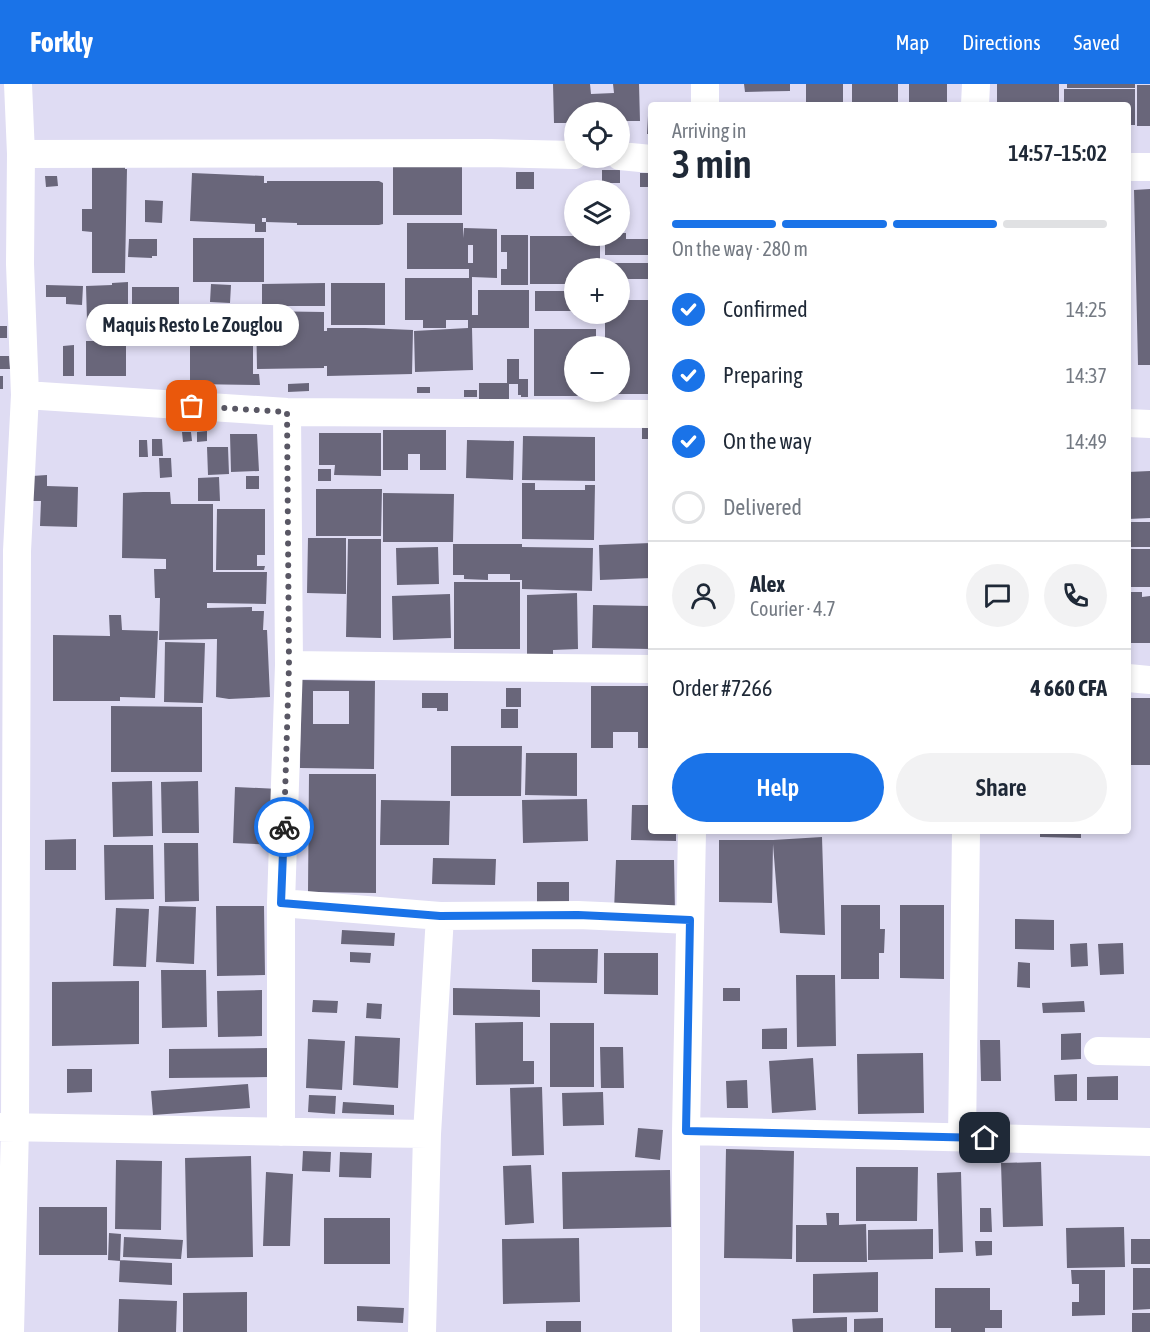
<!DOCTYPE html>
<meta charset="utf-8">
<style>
:root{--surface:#fff;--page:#f2f2f3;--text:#1f2937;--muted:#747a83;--line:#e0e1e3;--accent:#1a73e8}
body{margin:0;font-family:"Asap Condensed",sans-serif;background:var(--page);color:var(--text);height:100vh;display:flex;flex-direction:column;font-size:22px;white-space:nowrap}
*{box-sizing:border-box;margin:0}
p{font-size:20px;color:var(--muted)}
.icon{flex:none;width:33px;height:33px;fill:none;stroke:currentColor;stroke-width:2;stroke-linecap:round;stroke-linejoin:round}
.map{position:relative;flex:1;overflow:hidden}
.panel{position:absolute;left:648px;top:18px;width:483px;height:732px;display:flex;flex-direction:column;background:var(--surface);border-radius:6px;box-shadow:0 3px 9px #0003}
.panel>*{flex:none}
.fabs{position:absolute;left:564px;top:18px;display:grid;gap:12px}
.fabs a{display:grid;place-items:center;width:66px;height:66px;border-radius:50%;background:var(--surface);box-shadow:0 3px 9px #0003;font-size:30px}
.pin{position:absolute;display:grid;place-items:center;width:51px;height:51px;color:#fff;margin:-26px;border-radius:12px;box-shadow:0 3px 9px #0006}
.courier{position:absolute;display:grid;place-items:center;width:60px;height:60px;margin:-30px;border:4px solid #1a73e8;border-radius:50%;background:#fff;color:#222;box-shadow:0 2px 8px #0007}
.bubble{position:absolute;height:42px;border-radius:21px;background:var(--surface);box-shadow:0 3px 9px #0003;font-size:20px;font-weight:600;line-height:42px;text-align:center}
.head em{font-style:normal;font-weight:600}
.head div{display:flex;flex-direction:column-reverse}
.head{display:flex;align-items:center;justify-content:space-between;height:102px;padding:0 24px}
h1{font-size:39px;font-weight:600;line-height:45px}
.bar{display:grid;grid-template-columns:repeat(4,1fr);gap:9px 6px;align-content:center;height:72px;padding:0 24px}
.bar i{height:8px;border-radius:4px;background:var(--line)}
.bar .active{background:var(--accent)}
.bar p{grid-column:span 4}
.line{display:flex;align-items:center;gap:15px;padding:0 24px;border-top:2px solid var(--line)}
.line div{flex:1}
.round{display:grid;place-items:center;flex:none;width:63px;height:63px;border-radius:32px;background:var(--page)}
ol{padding:0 24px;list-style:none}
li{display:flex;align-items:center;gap:18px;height:66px}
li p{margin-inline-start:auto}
li .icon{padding:6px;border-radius:50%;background:var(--accent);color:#fff;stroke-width:4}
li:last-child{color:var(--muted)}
li i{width:33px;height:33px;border:3px solid var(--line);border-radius:50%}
.button{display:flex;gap:12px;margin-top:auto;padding:12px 24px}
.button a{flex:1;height:69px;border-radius:36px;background:var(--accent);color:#fff;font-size:24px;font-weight:600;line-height:69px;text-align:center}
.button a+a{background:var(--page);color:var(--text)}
header{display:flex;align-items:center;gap:36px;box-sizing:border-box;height:84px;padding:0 30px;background:var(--accent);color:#fff}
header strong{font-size:28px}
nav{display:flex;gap:33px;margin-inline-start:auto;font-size:21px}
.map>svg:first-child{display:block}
</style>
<header>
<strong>Forkly</strong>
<nav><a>Map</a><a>Directions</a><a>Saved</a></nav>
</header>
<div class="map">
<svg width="1150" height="1248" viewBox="0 0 1150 1248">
<rect width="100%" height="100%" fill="#dfdcf3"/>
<!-- building -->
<path fill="#69667a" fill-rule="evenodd" d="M553,0H590L591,10L614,9L613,0H639L640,37H620V28H574V39H554Z
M744,0H790V7L745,8Z
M806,0H843V21H806Z
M852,0H898V21H852Z
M909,0H947V21L909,20Z
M997,0H1059V21H997Z
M1067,0H1135V4H1067Z
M1137,1H1150V42H1137Z
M1064,5H1135V41H1128V21H1064Z
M648,32H651V50H647Z
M393,77H462V131H393Z
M92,80H125V85H127L125,189H92V148L82,147V125H92Z
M602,86H620V99H602Z
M516,88H534V105H516Z
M192,89L264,92V99H267V97H379L383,99V140L379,141H297V139L266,138V134H262V138H266V148H255V140L190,137Z
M640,89H651V103H640Z
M45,92H57L58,102L46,103Z
M1150,105V281H1138L1134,106Z
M145,116L163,117L162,139L145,138Z
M407,139H463V154L464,144L497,145V194L472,193V231H478V206H529V244H472L473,286L415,288L414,247L468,244V236H446V244H423V236H405V194H469V185H407ZM468,161H473V179H468Z
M620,149H626V155H651V171H605V155H612V152H620Z
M501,151H528V201H501V185H507V168H501Z
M530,152H600V184H574V200H530Z
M193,154H264V198H193Z
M129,155H157V172H152V174L128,173Z
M603,179H649V195H620V184H603Z
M128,198V247H109V253H90L92,237H87L86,202L112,201V199Z
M325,199V222H262V200Z
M331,199H385V241H331Z
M211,200L231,201L230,219L210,218Z
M46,201L83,202L82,221L66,220V213H46Z
M132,203H179V246H164V250H132Z
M535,207H574V227H535Z
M620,216H651V310H605V308H620V262H605V230H620Z
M256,227L324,228V247H327V244H365L413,246L412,290L327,292V282H324V284L257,285Z
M0,242H7V254H0Z
M534,245H596V262H574V308H596V312H534Z
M190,248H226V252H253V290H259L260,301L190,300Z
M86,257H126V292H86Z
M74,261V292H63V262Z
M0,272H9L10,285H0Z
M507,275H519V295H528V313H521V311H518V300H509V315H479V299H507Z
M0,292H3V305H0Z
M309,299V307L288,308V300Z
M417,303H430V309H417Z
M464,306H477V313H464Z
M642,342H651V355H642Z
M383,346H446V386H420V370H408V386H383Z
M207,347V357L197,358V348Z
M182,348H191L192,357L183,358Z
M319,349H381V392L334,391L335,381H319Z
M230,350H257L259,387L231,388Z
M523,352L595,353V397L522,396Z
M152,355H162L163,372H152Z
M139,356H147L148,373H139Z
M467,356L514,357L513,396L466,394Z
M207,363H228L229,390L208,391Z
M159,374H171L172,393L160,394Z
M318,385H331V397H318Z
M1150,387V434L1128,435V388Z
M47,391V402L78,403L77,443L40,442L41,417H32V392Z
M246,392H259V405H246Z
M219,393L220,417H198V394Z
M522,399H535V406H585V401H595L594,456L522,455Z
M316,405H382L381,452H316Z
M143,408H170L171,420H213V488H267L266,520L207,519V524L252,523V527H264L263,546H267L270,613L229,615L216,613L217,555L159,556L160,514H155L154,485H166V475L122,474L123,409Z
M383,409L454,410L453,458H383Z
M217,425H265V471H257V482H265L264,486H216Z
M1128,438H1150V463H1128Z
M308,454H346V510L307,509Z
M348,455H381V554L346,553Z
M651,459V494L600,496L599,461Z
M453,460H522V463L593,464L592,507L522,505V496H510V490H488V496L464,495V491H453Z
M438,463L439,500L397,501L396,464Z
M1128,465H1150V503H1128Z
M454,498H520V565H454Z
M1128,508H1142V513L1150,512V559H1128Z
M577,509L578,565L553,566V574H527V511Z
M450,510L451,554L393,556L392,512Z
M593,521L651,522V565L592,564Z
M109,531H121L122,546L158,547L155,614L120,613V617H53V551L110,552Z
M165,558L205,559L203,619L164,618Z
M301,596L375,597L374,685L300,684ZM313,607H349V640H313Z
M591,602H651V664H638V648H613V664H591Z
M506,604H521V623H506Z
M422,609H448V627H437V624H422Z
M1128,614H1150V681H1128Z
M111,622L202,623V688H111Z
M501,625H518V644H501Z
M451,662H522L521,712H451Z
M526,669H577V712L525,711Z
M309,690H376V809L308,808Z
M152,697L153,752L113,753L112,698Z
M198,697L199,749H162L161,698Z
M235,703L279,705L276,761L233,759Z
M587,715L588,757L523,759L522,716Z
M381,716L450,717L449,761H380Z
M632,721H651V747H676V757L631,756Z
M1040,747H1081V754L1040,753Z
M822,753L825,851L780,849L773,760L772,819L719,818V756H773Z
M76,755V786H45V756Z
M164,759H198L199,817L165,818Z
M104,761H153L154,815L105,816Z
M433,774L496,775L495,801L432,800Z
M616,776H674L675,828L614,827Z
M537,798H569V820H537Z
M841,821H880V845H885L884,869H879V895H841Z
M900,821H944V895L900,894Z
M159,822L196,823L194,880L156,878Z
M216,822H264L265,891L217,892Z
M116,824L149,825L146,883L113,882Z
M1015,835L1054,836V866L1015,865Z
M342,846L395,849L394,862L341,860Z
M1087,859L1088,882L1071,883L1070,860Z
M1123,859L1124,890L1100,891L1098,860Z
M532,865H598L597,899L532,898Z
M350,868L371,869L370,879L350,878Z
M604,869H658V911L604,910Z
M1018,878L1030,879V904L1017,903Z
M161,886H206L207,943L162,944Z
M796,891H835L836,962L797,963Z
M139,897V960L52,962V898Z
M453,904L540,906V933L453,931Z
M723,904H740V917H723Z
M262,906V952L218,953L217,907Z
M313,916L338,917L337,929L312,928Z
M1084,917L1085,928L1043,929L1042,919Z
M367,919L382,920L381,935L366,934Z
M523,938V977H534V1000L476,1001L475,939Z
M550,939H594V1003H550Z
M787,944V965H762V945Z
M1081,949V975L1061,976V950Z
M355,952L400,954L398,1004L353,1001Z
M308,955L345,957L342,1006L306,1004Z
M980,956H1000L1001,997H981Z
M600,963H623L624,1004H601Z
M269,964V993L169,994V965Z
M923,969L924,1029L858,1030L857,970Z
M813,974L816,1026L772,1029L769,977Z
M67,985H92V1008L67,1009Z
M1077,990V1017H1055L1054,991Z
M1118,992V1016H1087V993Z
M747,996L748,1024H727L726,997Z
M248,1000L250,1024L153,1031L151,1007Z
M542,1003L544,1071L512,1072L510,1004Z
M603,1008L604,1041L563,1042L562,1009Z
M309,1011L336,1012L335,1030L308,1028Z
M343,1018L394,1021V1031L342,1029Z
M638,1044L663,1046L660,1076L635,1073Z
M726,1065L794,1067L792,1175L724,1174Z
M303,1067L331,1068L330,1088L302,1087Z
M340,1068L372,1069L371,1094L339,1093Z
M251,1072L253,1173L187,1174L185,1074Z
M116,1076L162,1077L161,1146L115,1145Z
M1041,1078L1043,1142L1003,1143L1001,1079Z
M531,1081L534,1139L505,1141L503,1082Z
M856,1083H918L917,1137H856Z
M670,1086L671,1143L563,1145L562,1088Z
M266,1088L293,1090L290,1162H263Z
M961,1088L963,1168L939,1169L937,1089Z
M39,1123H107V1171H39Z
M980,1124H991L992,1148H980Z
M826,1129H839V1141L866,1140L867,1178H796V1141H827Z
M324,1134H390V1180H324Z
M1124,1143L1125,1183L1067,1184L1066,1144Z
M933,1145V1175L868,1176V1146Z
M109,1149L121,1150L120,1177L108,1176Z
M124,1153L183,1156L181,1175L123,1173Z
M579,1154L580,1218L503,1220L502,1155Z
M1131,1155H1150V1180H1131Z
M975,1157H992V1171L976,1172Z
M120,1176L172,1179V1201L119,1198Z
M1133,1184H1150V1225L1133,1226Z
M1071,1186H1105V1231L1072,1232V1218H1079V1200H1072Z
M878,1188V1228L813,1229V1190Z
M935,1204H990V1226H1002V1244H985V1248H951V1244H935Z
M247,1208V1248H183V1209Z
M119,1215L177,1217L176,1248H118Z
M357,1222L404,1224L403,1239L357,1237Z
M1132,1229H1150V1248H1132Z
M847,1233V1248H793L792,1235Z
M883,1234V1248H854V1235Z
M546,1237H581V1248H546Z"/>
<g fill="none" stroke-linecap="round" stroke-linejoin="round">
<!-- minor -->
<path stroke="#fff" stroke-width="28" d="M705,21V0
M975,21L976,0
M21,70L490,69L574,71
M620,72L651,75
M1128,83H1150
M25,311L287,328L651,330
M1128,339L1150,340
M289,581L651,585
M1128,594L1150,596
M281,819L440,832L578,831L690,836
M1098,967L1150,968
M0,1043L427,1050
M686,1047L1150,1058
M281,1048V819L289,581L287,328
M962,1054L966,747
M10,1248L15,1043L17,467L25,311L20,180L21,70L18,0
M422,1248L427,1050L440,832
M686,1248V1047L692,747"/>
</g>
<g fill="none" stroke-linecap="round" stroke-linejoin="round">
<!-- done -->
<path stroke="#595764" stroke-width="6" stroke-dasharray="0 10.8" d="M192,322L287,328L289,581L284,743"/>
<!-- route -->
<path stroke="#1a73e8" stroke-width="8" d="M284,743L281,819L440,832L578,831L690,836L686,1047L985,1054"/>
</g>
</svg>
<div class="fabs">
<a><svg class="icon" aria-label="locate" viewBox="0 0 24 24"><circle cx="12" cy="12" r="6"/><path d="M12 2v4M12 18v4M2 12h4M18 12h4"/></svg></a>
<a><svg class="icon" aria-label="layers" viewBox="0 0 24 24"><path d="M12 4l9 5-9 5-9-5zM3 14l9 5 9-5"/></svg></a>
<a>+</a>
<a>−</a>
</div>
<div class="pin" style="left:192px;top:322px;background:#ea580c"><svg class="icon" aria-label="bag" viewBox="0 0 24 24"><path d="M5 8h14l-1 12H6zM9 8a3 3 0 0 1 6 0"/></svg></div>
<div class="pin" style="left:985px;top:1054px;background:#1f2937"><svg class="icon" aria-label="home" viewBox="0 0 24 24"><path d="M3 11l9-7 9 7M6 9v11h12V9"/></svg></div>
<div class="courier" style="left:284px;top:743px"><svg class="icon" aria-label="bike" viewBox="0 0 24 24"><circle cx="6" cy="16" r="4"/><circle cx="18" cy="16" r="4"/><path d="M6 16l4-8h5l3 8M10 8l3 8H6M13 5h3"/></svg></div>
<div class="bubble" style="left:86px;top:220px;width:213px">Maquis Resto Le Zouglou</div>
<section class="panel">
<div class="head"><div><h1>3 min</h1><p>Arriving in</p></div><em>14:57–15:02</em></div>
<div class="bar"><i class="active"></i><i class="active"></i><i class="active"></i><i></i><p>On the way · 280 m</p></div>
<ol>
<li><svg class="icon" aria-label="check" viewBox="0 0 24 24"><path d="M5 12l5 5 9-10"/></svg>Confirmed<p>14:25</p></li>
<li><svg class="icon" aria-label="check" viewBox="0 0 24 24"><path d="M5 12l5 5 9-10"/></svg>Preparing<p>14:37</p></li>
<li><svg class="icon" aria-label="check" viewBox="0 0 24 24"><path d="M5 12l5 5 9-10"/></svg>On the way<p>14:49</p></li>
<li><i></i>Delivered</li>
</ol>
<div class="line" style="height:108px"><a class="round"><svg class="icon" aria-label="person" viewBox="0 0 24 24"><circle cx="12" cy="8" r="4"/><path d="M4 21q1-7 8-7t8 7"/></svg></a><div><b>Alex</b><p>Courier · 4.7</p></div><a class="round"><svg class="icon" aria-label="chat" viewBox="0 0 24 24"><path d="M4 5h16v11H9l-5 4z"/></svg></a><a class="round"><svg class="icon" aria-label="phone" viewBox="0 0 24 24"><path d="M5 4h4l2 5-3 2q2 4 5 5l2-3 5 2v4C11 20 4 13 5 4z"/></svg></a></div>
<div class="line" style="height:78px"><div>Order #7266</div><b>4 660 CFA</b></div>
<div class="button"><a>Help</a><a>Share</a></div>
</section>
</div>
